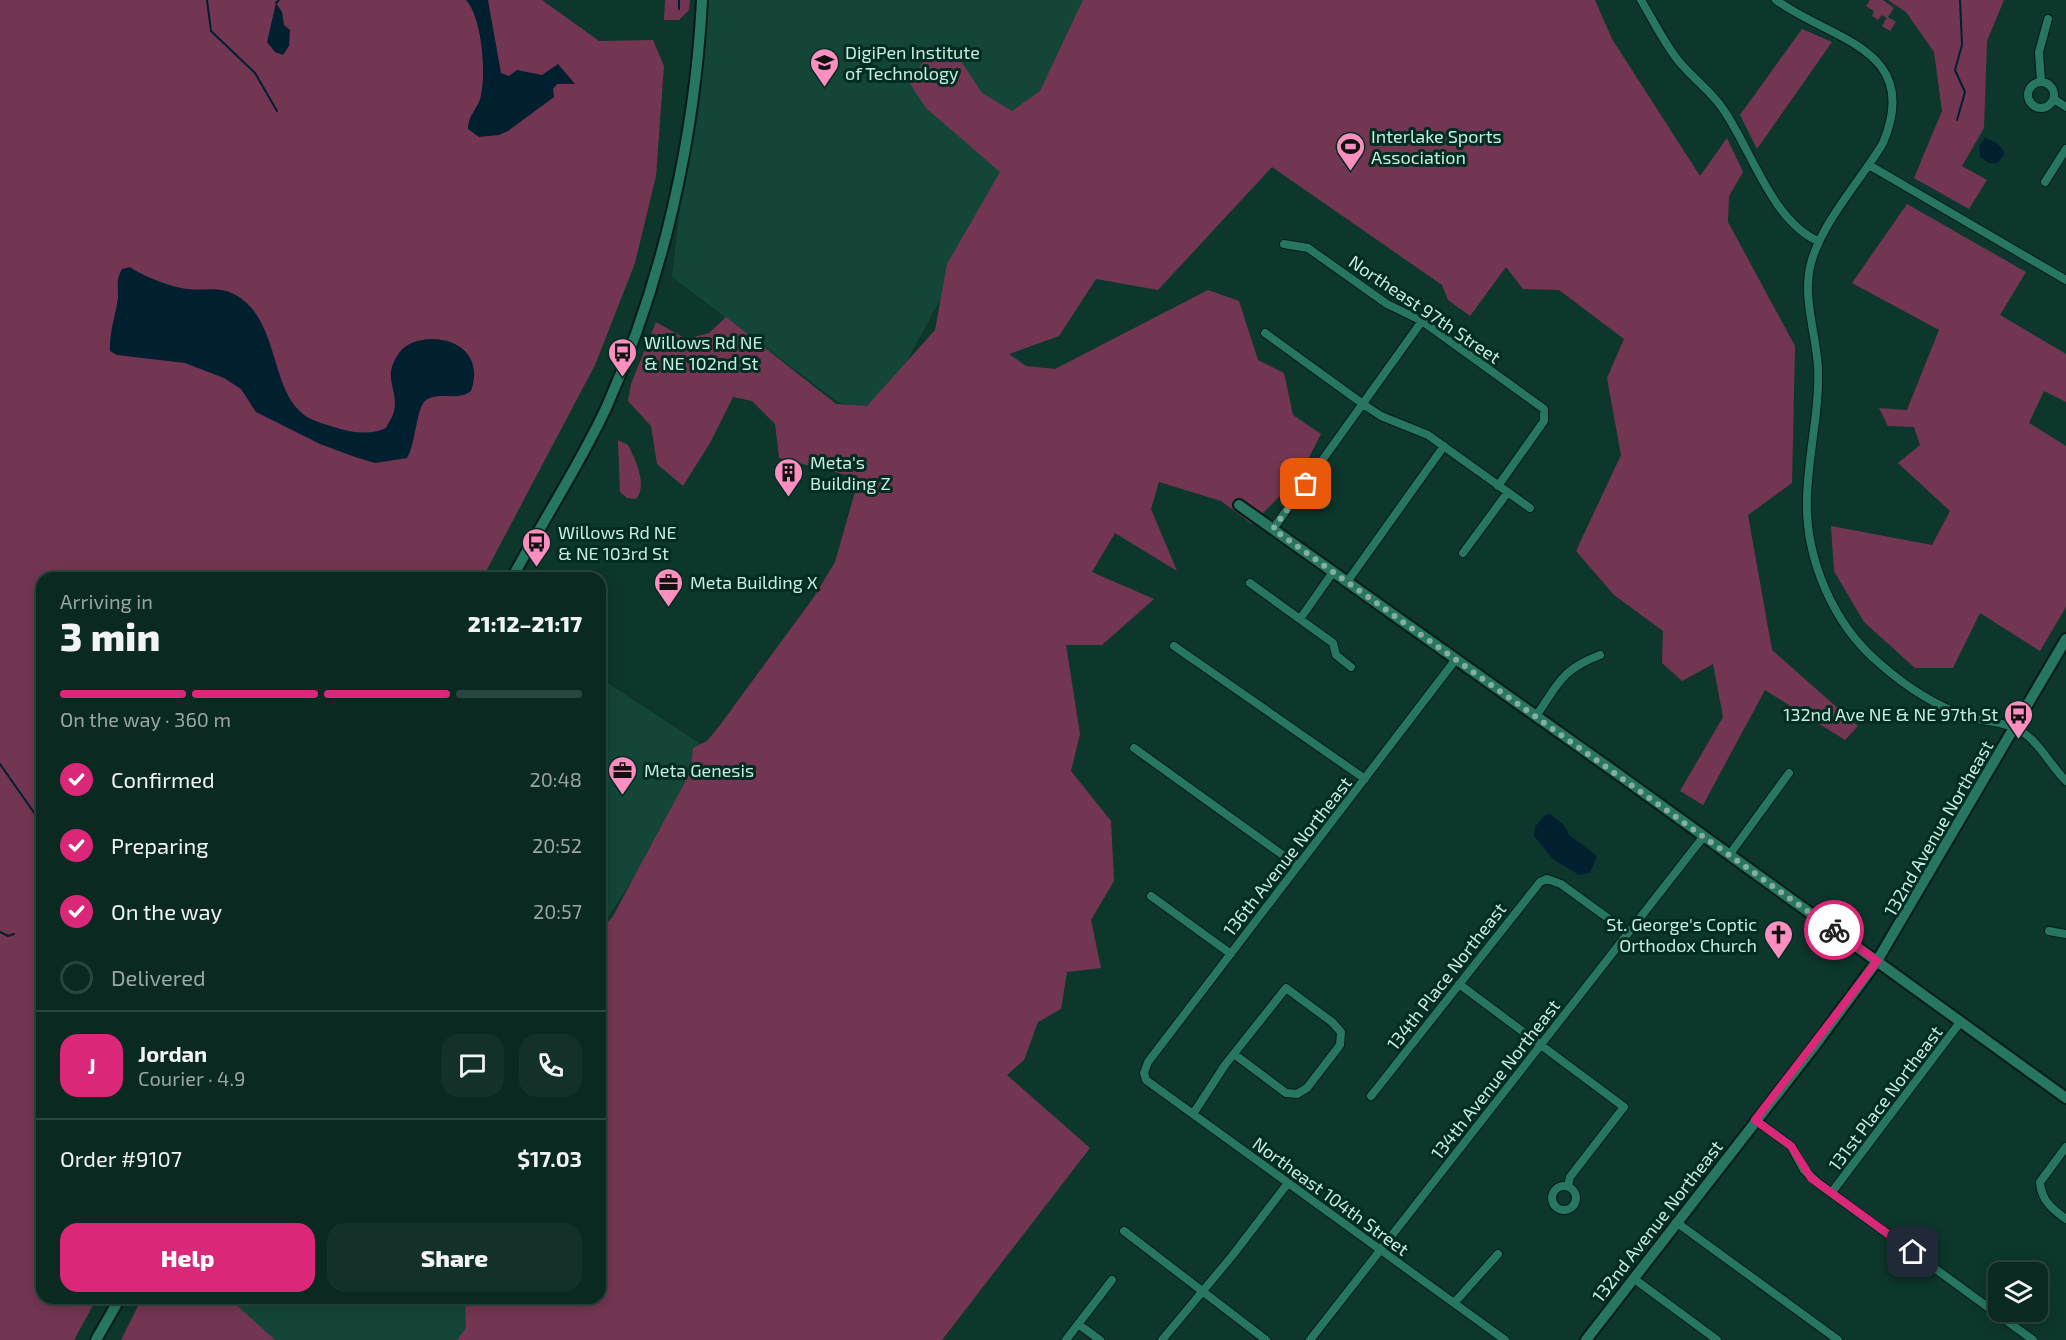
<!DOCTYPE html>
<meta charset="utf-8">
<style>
:root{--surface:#0a2921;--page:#13312a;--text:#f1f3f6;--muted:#99a6a5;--line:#2a453f;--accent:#db2777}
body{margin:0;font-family:"Exo 2",sans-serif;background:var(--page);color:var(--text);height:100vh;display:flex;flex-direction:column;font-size:22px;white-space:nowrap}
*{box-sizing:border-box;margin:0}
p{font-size:20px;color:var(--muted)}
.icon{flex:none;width:33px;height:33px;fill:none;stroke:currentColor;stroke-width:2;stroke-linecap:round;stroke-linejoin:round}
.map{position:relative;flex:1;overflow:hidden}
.side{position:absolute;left:36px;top:572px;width:570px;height:732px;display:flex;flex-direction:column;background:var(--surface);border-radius:18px;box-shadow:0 3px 15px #0003,0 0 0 2px var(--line)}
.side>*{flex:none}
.controls{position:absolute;left:1988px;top:1262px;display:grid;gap:12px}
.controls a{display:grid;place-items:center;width:60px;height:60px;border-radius:12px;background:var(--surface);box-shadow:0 3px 15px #0003,0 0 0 2px var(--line);font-size:30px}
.pin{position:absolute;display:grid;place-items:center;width:51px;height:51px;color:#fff;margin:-26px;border-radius:12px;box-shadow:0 3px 9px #0006}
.courier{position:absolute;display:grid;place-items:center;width:60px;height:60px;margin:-30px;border:4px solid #db2777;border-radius:50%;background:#fff;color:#222;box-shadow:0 2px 8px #0007}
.overview em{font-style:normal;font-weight:800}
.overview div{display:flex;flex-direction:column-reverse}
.overview{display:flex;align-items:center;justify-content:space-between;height:102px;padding:0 24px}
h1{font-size:39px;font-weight:800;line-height:45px}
.bar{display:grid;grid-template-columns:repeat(4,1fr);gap:9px 6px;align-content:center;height:72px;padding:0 24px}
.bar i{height:8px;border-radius:4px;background:var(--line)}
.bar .selected{background:var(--accent)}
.bar p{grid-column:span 4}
.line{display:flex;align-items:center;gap:15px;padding:0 24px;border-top:2px solid var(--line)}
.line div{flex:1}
.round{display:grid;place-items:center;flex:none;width:63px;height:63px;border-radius:18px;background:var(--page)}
ol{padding:0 24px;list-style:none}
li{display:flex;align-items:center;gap:18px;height:66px}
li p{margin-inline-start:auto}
li .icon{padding:6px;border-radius:50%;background:var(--accent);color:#fff;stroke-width:4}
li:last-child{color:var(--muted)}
li i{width:33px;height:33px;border:3px solid var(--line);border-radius:50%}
.cta{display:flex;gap:12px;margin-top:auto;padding:12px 24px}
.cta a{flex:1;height:69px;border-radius:18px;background:var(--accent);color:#fff;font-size:24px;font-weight:800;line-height:69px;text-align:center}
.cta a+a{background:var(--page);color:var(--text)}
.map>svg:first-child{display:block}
</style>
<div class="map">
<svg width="2066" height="1340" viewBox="0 0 2066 1340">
<rect width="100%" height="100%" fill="#0d372c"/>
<!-- built -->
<path fill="#144539" d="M704,0H1100L1083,40L893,386L868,410L838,402L672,277Z
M600,678L714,753L600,930Z
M190,1298H488L471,1340H239Z"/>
<!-- green -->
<path fill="#733652" d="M0,0H542L599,41L653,40L664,66L656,176L635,263L595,365L483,577L42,578V1298H97L74,1340H0Z
M665,0H690L689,10L679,20H664Z
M1083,0H1595L1612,39L1700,176L1727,138L1743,172L1729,196L1728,222L1795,346L1792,483L1748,515L1772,650L1858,726L1845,740L1765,690L1703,805L1680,791L1723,717L1713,664L1682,681L1662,663L1663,631L1614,595L1576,551L1621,455L1607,378L1624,339L1559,290L1523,289L1506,267L1470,316L1448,300L1442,285L1272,167L1158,290L1096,279L1059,336L1009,354L1026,366L1055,369L1208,290L1239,301L1258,360L1284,373L1293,415L1321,434L1299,477L1252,524L1221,501L1159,482L1151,509L1177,571L1115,533L1092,572L1154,599L1102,645H1066L1080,734L1071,771L1111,821L1114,881L1091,920L1101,968L1067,972L1061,1009L1038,1022L1024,1060L1007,1075L1090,1148L942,1340H457L466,1328L465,1298H600V931L613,916L691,771L693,748L707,741L720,725L814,597L835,562L859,478L779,458L775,424L752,401L733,397L710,443L683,486L657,464L651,426L628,401L631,384L656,322L686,339L709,333L726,317L836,404L867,406L935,330L947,264L1000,172L926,108L909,82L936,44L957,55L982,93L1012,111L1040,91Z
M1870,0H1883L1894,8L1888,17L1896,22L1890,31L1882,26L1887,18L1882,15L1878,20L1872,16L1874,11L1866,6Z
M1888,0H2004L1987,41L1984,128L1962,166L1987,180L1969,209L1914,178L1942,111L1934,52L1906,12Z
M1802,29L1832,42L1757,149L1740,115Z
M1907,204L2026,272L2000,315L2066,354V402L2044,391L2029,423L2066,446V607L2040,651L1980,613L1953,668H1915L1864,622L1834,571L1831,526L1932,545L1950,511L1898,463L1920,445L1914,427L1888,426L1879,408L1907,410L1939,330L1852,283Z
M618,440L628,445C635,459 648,485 636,499L627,498L620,492Z
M142,1298H229L275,1340H121Z"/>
<!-- water -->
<path fill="#00202f" d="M466,0H488L501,73L509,76L517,70L542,75L558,64L575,84H557L553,89L554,97L508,131L499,135L479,137L468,129C468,114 479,108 481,95C486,71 482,18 466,0Z
M276,3L282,12L284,25L290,30L289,46L283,55L275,52L267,42Z
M1985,138C1994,141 2002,145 2004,154L1998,163H1989L1980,157L1979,146Z
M130,267C142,276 173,288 189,289C205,291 218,286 234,294C283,320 267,396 311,419C319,423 329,425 337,428C352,433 372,435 386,428C388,423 393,417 394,411C399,388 381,379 399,353C417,327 490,336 471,391C457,402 440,391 426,400C416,407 416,444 407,458L375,463L355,457L320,444L256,412L241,389L224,378L185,363L117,355L110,351C109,332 116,315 118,297C118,285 116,280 122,269Z
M1550,814L1564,825L1569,835L1597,856L1590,873L1579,875L1553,859L1534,836L1535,827L1545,815Z"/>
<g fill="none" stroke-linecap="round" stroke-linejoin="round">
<!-- stream -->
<path stroke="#00202f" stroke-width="2" d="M207,0L211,31L255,73L277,111
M276,3L279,0
M679,9V0
M1957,120L1965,92L1955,70L1962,45L1960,0
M0,764L42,824
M0,932L8,936L14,934"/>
<defs>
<path id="street" d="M1641,0C1653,20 1663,41 1677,59C1691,77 1710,90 1723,109C1751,149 1772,221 1818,241
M1776,0C1830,40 1923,48 1883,143C1861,180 1822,222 1811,263C1802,297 1816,333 1818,367C1820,410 1808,454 1807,498C1805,558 1833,624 1879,663C1905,686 1936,706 1968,717C1984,722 2002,721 2017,729C2038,739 2049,764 2066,781
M2028 95a13 13 0 1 1 26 0a13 13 0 1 1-26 0Z
M2041,82L2039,52L2048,19
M2054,99L2066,107
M1869,165L2066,280
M2045,182L2066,149
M1284,244L1308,248L1387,304L1422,321L1544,409V421L1498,486
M1265,333L1363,404L1381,416L1428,435L1530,508
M1273,529L1422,321
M1463,553L1508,492
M1347,582L1444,446
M1250,583L1333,643L1336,655L1351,667
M1300,619L1333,572
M1174,646L1365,779
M1456,659L1148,1062L1144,1073L1146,1080L1505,1340
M1536,716C1559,683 1561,670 1600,655
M1134,748L1298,866
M1730,854L1789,773
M1151,896L1231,954
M2049,931L2066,934
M1459,984L1624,1107L1570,1177L1568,1186
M1371,1096L1540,882L1547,879L1561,884L1627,932
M1193,1114L1225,1065L1286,988L1332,1022L1341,1032L1340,1045L1307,1088L1297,1094L1286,1093L1234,1054
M1755,1120L1791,1146L1804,1170L1819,1184L2033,1340
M2066,1147L2040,1182C2041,1200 2052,1209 2066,1219
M1552 1198a12 12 0 1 1 24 0a12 12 0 1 1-24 0Z
M1832,1192L1961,1021
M1676,1222L1838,1340
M1124,1231L1266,1340
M1913,1252L1927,1234
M1633,1278L1717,1340
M1454,1303L1498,1254
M1078,1324L1100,1340
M1066,1340L1112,1280
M1162,1340L1232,1256L1288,1183
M1310,1340L1704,836"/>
<path id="secondary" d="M1239,505L1622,777L2066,1098
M512,578C542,522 581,463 607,406C663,280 695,138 702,0
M96,1340L120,1298
M1586,1340L1813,1048L1877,961L2066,639"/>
</defs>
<!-- street casing -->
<use href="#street" stroke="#041c15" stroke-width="10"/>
<!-- secondary casing -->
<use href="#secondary" stroke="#041c15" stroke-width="14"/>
<!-- street -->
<use href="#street" stroke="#277661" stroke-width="8"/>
<!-- secondary -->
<use href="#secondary" stroke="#277661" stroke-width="10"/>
</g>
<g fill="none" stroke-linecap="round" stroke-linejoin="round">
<!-- done -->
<path stroke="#87ada0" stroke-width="6" stroke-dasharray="0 10.8" d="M1306,484L1273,529L1834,930"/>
<!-- route -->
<path stroke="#db2777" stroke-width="8" d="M1834,930L1877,961L1755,1120L1791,1146L1811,1178L1913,1252"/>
</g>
<!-- icons -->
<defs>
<symbol id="university-pin" viewBox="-11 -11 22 30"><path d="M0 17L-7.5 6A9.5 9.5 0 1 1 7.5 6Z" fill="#fd8ec0" stroke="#012c22"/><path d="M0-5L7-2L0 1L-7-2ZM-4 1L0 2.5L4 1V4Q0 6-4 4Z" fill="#111"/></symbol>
<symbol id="stadium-pin" viewBox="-11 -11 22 30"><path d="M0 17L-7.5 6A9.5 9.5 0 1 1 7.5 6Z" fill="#fd8ec0" stroke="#012c22"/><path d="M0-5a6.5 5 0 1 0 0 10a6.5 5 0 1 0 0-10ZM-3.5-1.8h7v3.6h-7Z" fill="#111"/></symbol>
<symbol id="bus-pin" viewBox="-11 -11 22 30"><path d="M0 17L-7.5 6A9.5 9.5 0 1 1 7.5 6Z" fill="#fd8ec0" stroke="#012c22"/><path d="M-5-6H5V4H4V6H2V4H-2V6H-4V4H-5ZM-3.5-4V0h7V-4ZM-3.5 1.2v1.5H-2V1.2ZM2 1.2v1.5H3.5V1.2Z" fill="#111"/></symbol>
<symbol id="building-pin" viewBox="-11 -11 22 30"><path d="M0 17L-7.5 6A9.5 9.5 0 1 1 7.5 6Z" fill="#fd8ec0" stroke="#012c22"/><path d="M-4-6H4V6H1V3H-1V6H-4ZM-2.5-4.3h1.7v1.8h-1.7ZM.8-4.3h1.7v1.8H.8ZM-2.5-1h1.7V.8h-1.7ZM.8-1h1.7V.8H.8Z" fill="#111"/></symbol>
<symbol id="office-pin" viewBox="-11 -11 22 30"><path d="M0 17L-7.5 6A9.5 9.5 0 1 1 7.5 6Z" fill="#fd8ec0" stroke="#012c22"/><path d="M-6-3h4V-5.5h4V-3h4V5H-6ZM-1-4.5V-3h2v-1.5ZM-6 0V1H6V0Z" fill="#111"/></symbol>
<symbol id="church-pin" viewBox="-11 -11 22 30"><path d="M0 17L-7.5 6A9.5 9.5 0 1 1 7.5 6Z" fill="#fd8ec0" stroke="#012c22"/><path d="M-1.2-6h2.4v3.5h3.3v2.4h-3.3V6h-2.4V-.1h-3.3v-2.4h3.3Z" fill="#111"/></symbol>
</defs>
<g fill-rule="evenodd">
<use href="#university-pin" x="808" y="46" width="33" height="45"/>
<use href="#stadium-pin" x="1334" y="130" width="33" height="45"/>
<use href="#bus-pin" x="606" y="336" width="33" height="45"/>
<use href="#building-pin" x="772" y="456" width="33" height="45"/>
<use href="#bus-pin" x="520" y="526" width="33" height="45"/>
<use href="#office-pin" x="652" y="566" width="33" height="45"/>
<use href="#bus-pin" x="2002" y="698" width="33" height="45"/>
<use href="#office-pin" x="606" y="754" width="33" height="45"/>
<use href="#church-pin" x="1762" y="918" width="33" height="45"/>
</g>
<g text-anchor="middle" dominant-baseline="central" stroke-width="6" stroke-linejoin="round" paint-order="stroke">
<!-- poi labels -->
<g font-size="18" fill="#c8ecdf" stroke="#012c22" text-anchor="start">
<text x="845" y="52">DigiPen Institute<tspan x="845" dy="21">of Technology</tspan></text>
<text x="1371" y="136">Interlake Sports<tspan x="1371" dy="21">Association</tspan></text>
<text x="644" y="342">Willows Rd NE<tspan x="644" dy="21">&amp; NE 102nd St</tspan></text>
<text x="810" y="462">Meta's<tspan x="810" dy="21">Building Z</tspan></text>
<text x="558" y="532">Willows Rd NE<tspan x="558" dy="21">&amp; NE 103rd St</tspan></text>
<text x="690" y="582">Meta Building X</text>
<text x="1998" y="714" text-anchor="end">132nd Ave NE &amp; NE 97th St</text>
<text x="644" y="770">Meta Genesis</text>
<text x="1757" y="924" text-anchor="end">St. George's Coptic<tspan x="1757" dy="21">Orthodox Church</tspan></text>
</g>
<!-- street labels -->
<g font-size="18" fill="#c8ecdf" stroke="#012c22">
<text transform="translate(1425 309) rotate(34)">Northeast 97th Street</text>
<text transform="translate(1938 828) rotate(-60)">132nd Avenue Northeast</text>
<text transform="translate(1287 856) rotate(-52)">136th Avenue Northeast</text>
<text transform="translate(1446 976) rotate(-52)">134th Place Northeast</text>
<text transform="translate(1495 1079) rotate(-52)">134th Avenue Northeast</text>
<text transform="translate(1885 1098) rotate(-53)">131st Place Northeast</text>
<text transform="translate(1331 1196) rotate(36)">Northeast 104th Street</text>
<text transform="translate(1657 1221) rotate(-52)">132nd Avenue Northeast</text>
</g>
</g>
</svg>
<div class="controls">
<a><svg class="icon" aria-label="layers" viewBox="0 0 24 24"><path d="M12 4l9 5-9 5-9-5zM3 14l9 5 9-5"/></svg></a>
</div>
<div class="pin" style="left:1306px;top:484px;background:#ea580c"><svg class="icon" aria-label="bag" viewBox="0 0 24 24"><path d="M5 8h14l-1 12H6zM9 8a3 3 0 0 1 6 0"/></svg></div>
<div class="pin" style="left:1913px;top:1252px;background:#1f2937"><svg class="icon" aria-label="home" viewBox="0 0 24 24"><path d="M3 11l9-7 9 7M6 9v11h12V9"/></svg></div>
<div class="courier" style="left:1834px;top:930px"><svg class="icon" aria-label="bike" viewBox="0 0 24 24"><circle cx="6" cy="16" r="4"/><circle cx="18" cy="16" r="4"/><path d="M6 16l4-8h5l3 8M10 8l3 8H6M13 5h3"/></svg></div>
<section class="side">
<div class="overview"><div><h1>3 min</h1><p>Arriving in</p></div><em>21:12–21:17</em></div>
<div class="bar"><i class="selected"></i><i class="selected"></i><i class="selected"></i><i></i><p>On the way · 360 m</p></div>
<ol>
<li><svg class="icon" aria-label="check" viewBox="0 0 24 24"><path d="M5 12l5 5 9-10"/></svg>Confirmed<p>20:48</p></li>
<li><svg class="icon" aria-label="check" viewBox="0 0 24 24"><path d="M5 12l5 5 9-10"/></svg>Preparing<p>20:52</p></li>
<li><svg class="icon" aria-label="check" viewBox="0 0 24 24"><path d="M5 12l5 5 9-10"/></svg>On the way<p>20:57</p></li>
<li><i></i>Delivered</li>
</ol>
<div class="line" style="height:108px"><b class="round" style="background:var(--accent);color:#fff">J</b><div><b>Jordan</b><p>Courier · 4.9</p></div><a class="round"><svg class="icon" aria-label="chat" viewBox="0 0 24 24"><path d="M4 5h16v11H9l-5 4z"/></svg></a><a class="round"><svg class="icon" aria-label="phone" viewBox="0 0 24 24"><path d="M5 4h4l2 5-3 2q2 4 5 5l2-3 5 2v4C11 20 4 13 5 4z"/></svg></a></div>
<div class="line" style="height:78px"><div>Order #9107</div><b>$17.03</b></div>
<div class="cta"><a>Help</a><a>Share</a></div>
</section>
</div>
